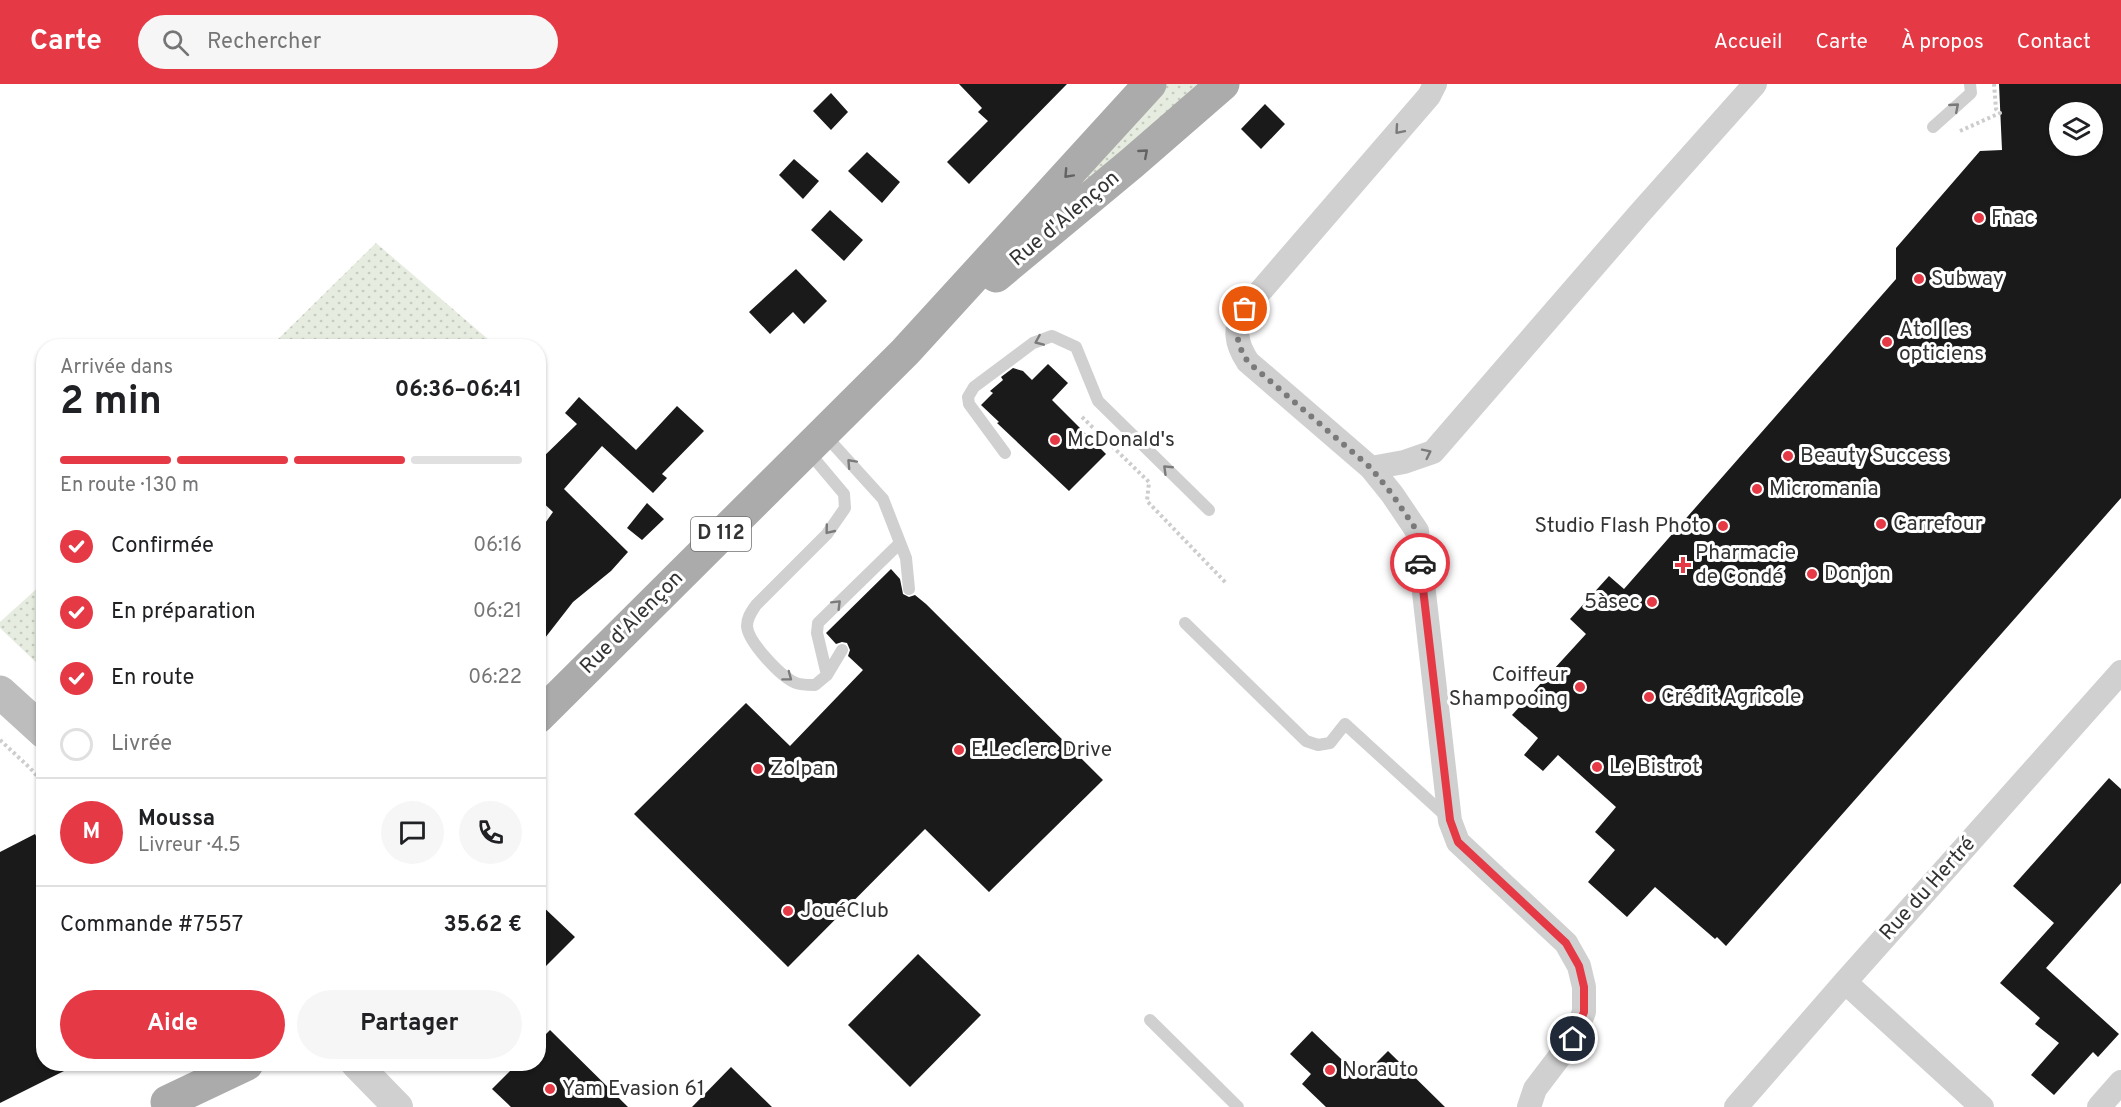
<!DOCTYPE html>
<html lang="fr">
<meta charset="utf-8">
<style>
:root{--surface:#fff;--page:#f6f6f6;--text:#202124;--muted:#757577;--line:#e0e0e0;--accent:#e63946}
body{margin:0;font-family:Overpass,sans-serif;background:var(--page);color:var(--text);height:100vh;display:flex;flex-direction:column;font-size:22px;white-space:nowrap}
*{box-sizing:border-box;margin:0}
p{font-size:20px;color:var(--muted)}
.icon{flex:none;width:33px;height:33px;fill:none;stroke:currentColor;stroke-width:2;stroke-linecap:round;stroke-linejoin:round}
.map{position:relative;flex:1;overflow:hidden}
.details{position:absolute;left:36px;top:255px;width:510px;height:732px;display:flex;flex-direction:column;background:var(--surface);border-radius:24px;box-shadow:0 2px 4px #0004}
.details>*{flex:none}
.tools{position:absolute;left:2049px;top:18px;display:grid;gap:12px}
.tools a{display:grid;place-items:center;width:54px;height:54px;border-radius:50%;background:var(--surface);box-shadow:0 2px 4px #0004;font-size:30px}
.pin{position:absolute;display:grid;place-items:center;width:51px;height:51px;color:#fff;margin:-26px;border:3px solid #fff;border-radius:50%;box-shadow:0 2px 6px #0007}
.courier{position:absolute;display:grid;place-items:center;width:60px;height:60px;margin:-30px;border:4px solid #e63946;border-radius:50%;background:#fff;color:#222;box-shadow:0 2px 8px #0007}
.overview em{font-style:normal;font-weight:700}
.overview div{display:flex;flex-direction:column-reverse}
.overview{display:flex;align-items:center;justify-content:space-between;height:102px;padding:0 24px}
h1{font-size:39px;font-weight:700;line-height:45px}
.bar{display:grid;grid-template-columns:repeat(4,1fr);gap:9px 6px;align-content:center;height:72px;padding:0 24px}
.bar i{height:8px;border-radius:4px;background:var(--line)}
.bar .current{background:var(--accent)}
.bar p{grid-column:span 4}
.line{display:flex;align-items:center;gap:15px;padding:0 24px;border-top:2px solid var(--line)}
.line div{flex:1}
.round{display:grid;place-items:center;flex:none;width:63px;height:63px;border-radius:32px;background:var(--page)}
ol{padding:0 24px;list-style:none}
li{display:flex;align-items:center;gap:18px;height:66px}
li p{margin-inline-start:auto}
li .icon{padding:6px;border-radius:50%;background:var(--accent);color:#fff;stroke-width:4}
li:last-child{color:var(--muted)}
li i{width:33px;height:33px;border:3px solid var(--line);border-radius:50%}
.action{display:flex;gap:12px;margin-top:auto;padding:12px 24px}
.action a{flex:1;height:69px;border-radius:36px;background:var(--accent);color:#fff;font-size:24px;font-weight:700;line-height:69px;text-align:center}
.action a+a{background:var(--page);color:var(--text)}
header{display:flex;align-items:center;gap:36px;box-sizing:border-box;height:84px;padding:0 30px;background:var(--accent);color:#fff}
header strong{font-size:28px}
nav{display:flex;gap:33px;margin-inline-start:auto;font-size:21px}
.search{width:420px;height:54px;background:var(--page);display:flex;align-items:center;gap:15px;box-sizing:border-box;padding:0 21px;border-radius:33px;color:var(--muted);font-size:22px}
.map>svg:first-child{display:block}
</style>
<header>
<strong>Carte</strong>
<div class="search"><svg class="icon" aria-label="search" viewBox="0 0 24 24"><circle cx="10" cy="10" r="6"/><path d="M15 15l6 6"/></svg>Rechercher</div>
<nav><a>Accueil</a><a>Carte</a><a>À propos</a><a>Contact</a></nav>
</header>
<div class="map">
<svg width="2121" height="1023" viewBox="0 0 2121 1023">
<defs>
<pattern id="grass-dots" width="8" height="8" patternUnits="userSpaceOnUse" patternTransform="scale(1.5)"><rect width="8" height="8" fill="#e6ecdf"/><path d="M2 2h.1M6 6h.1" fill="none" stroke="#c6cbc0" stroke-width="1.8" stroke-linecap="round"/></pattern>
</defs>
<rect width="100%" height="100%" fill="#fff"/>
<!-- grass -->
<path fill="url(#grass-dots)" d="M1155,0H1202L1072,109Z
M376,159L496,262H271Z
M43,499V585L0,544V538Z"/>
<!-- building -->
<path fill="#1a1a1a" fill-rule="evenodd" d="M959,0H1067L969,100L947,78L988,37L978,28L982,24Z
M1999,0H2121V414L1726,862L1717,853L1715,855L1655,803L1627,833L1588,798L1615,766L1595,748L1616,723L1558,671L1543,687L1524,671L1538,654L1512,631L1586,550L1570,535L1609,492L1624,505L1896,195V164L1980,67L2002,66ZM2060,28H2092V62H2060Z
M831,9L848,28L831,46L813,27Z
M1265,20L1285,40L1261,65L1241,45Z
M867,68L900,98L882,119L848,87Z
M794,75L819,97L803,115L779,91Z
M830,126L863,156L844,177L811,146Z
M796,185L827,217L804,240L793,228L770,250L749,228Z
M1048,280L1068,299L1052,316L1106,370L1069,407L997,339L999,338L981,321L993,309L990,307L1003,296L1001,293L1013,284L1023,287L1032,296Z
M579,313L636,366L677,322L704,347L662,390L667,394L653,409L602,362L564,405L628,468L611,487L573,518L538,563V449L553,428L538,414V378L577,340L565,329Z
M647,419L664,435L642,456L627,444Z
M891,485L900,495L903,510L909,513L915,511L926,520L1103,696L989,808L925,745L788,883L634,730L746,619L790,662L863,586L848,572L850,566L847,559L842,558L836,560L826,549Z
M2109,694L2121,705V799L2046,884L2119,950L2098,973L2093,968L2054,1011L2031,991L2059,959L2035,940L2040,934L2000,899L2054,839L2013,802Z
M35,750L44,767V980H78L0,1019V768Z
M538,818L575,853L538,890Z
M918,870L981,931L910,1003L848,941Z
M550,946L628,1023H511L492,1005L517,980H538V958Z
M1312,947L1361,994L1388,967L1445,1023H1326L1302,1000L1311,990L1290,970Z
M731,983L772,1023H692Z"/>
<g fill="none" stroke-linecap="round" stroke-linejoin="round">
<!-- path -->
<path stroke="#cdcdcd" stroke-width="4" stroke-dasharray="3 3" stroke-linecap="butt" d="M1960,47L2000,29L1996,25L1994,0
M1082,333L1149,398L1147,417L1227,500
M0,656L30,684L44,700"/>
<!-- service -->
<path stroke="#d0d0d0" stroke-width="12" d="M1933,43L1971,9L1970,0
M824,350L883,415L906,474L909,505
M807,366L844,410L845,424L827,450L756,521C752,527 747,533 747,542C748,558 781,593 796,599C801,601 809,601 815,601L827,591L842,566
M1005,369L969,320L968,313L974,303L1033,259L1052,252L1076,263L1098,317L1209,426
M1185,539L1306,657L1318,661L1330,659L1345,640L1447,733
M827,591L817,549L818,539L900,459
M1150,936L1238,1023"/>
<!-- minor -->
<path stroke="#d0d0d0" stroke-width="24" d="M1435,0L1429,12L1245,225C1233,244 1236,260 1248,278L1371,384L1392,410L1417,447L1450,737L1458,758L1566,859L1579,882L1584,903V928L1573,955L1535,1005L1529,1023
M1371,384L1404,378L1433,368L1640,129L1755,0
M1845,898L1982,1023
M1736,1023L1845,898L2121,588
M2099,1023L2121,998"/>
<!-- tertiary -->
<path stroke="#d0d0d0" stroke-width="30" d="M356,980L398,1023"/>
<!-- secondary -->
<path stroke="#bdbdbd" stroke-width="33" d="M0,608L44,648"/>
<!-- primary -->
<path stroke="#ababab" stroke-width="33" d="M996,192L1132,79L1223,0
M538,633L905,268L1150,0
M167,1018L247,980"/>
</g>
<!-- one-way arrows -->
<defs><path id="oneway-chevron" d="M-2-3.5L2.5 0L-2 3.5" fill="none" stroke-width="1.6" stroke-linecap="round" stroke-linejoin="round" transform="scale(1.5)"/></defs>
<g stroke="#7a7a7a">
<use href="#oneway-chevron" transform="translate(1955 23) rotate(-41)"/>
<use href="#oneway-chevron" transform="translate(1399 46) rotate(131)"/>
<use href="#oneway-chevron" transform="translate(1039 257) rotate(157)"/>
<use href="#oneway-chevron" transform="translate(1427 369) rotate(-26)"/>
<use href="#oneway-chevron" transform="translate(851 379) rotate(-133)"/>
<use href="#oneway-chevron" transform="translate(1167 385) rotate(-136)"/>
<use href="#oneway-chevron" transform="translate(829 446) rotate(129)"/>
<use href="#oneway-chevron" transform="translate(837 520) rotate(-45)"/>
<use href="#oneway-chevron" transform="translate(788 593) rotate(37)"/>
</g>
<g stroke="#636363">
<use href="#oneway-chevron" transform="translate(1144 69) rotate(-41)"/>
<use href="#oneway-chevron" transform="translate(1068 90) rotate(133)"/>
</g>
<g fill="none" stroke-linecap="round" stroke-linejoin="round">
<!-- done -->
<path stroke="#7a7a7a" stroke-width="6" stroke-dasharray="0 10.8" d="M1245,225C1233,244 1236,260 1248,278L1371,384L1392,410L1417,447L1420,479"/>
<!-- route -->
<path stroke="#e63946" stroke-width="8" d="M1420,479L1450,736L1458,758L1566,859L1579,882L1584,903V928L1573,955"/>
</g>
<!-- markers -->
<g fill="#e63946" stroke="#fff" stroke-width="2">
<circle cx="1979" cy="134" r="6"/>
<circle cx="1919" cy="195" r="6"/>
<circle cx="1887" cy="258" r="6"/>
<circle cx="1055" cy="356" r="6"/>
<circle cx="1788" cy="372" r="6"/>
<circle cx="1757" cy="405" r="6"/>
<circle cx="1881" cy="440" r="6"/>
<circle cx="1723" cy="442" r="6"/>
<path d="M1680 472h6v6h6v6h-6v6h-6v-6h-6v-6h6z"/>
<circle cx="1812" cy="490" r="6"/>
<circle cx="1652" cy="518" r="6"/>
<circle cx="1580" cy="603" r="6"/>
<circle cx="1649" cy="613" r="6"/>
<circle cx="959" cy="666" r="6"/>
<circle cx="1597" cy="683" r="6"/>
<circle cx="758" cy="685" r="6"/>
<circle cx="788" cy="827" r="6"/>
<circle cx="1330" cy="986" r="6"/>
<circle cx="550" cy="1005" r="6"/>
</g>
<g text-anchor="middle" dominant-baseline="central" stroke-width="6" stroke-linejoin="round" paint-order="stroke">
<!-- shield labels -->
<rect fill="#fff" stroke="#707070" stroke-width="1.5" x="691" y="433" width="60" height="34" rx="4.5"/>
<g font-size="20" font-weight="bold" fill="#333">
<text x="721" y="450">D 112</text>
</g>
<!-- poi labels -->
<g font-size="21" fill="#333" stroke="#fff" text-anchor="start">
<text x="1991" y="134">Fnac</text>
<text x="1931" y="195">Subway</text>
<text x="1899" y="246">Atol les<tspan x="1899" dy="24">opticiens</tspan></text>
<text x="1067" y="356">McDonald's</text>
<text x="1800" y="372">Beauty Success</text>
<text x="1769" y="405">Micromania</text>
<text x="1893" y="440">Carrefour</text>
<text x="1711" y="442" text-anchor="end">Studio Flash Photo</text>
<text x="1695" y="469">Pharmacie<tspan x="1695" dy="24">de Condé</tspan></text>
<text x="1824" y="490">Donjon</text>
<text x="1640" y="518" text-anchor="end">5àsec</text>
<text x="1568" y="591" text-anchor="end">Coiffeur<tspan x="1568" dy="24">Shampooing</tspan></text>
<text x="1661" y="613">Crédit Agricole</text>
<text x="971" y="666">E.Leclerc Drive</text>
<text x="1609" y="683">Le Bistrot</text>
<text x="770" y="685">Zolpan</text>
<text x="800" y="827">JouéClub</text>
<text x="1342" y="986">Norauto</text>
<text x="562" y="1005">Yam Evasion 61</text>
</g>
<!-- street labels -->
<g font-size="21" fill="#333" stroke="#fff">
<text transform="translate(1065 135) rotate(-40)">Rue d'Alençon</text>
<text transform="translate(632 539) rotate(-45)">Rue d'Alençon</text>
<text transform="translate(1928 805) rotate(-48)">Rue du Hertré</text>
</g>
</g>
</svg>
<div class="tools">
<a><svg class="icon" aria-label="layers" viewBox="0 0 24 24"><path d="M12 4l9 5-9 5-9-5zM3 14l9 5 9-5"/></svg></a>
</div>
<div class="pin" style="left:1245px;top:225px;background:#ea580c"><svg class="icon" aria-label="bag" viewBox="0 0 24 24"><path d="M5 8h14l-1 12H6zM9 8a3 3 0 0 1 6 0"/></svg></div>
<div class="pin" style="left:1573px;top:955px;background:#1f2937"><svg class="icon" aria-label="home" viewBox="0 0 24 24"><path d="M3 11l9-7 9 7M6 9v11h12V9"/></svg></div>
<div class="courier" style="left:1420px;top:479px"><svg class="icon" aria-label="car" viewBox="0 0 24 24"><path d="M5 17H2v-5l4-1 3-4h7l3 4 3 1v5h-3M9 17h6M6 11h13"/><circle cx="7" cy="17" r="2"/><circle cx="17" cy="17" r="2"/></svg></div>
<section class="details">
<div class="overview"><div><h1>2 min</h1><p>Arrivée dans</p></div><em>06:36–06:41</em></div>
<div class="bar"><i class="current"></i><i class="current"></i><i class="current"></i><i></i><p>En route · 130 m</p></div>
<ol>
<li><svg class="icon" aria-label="check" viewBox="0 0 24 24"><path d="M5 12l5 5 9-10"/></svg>Confirmée<p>06:16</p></li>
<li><svg class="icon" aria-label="check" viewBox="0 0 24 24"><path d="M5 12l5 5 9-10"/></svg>En préparation<p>06:21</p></li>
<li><svg class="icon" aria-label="check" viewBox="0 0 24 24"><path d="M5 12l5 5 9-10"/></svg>En route<p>06:22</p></li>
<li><i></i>Livrée</li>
</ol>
<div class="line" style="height:108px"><b class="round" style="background:var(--accent);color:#fff">M</b><div><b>Moussa</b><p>Livreur · 4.5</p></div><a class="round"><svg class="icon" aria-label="chat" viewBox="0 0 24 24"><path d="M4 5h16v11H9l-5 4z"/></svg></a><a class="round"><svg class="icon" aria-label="phone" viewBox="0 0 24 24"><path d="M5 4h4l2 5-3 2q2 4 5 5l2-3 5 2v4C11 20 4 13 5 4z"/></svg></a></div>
<div class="line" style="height:78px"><div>Commande #7557</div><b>35.62 €</b></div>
<div class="action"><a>Aide</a><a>Partager</a></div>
</section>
</div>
